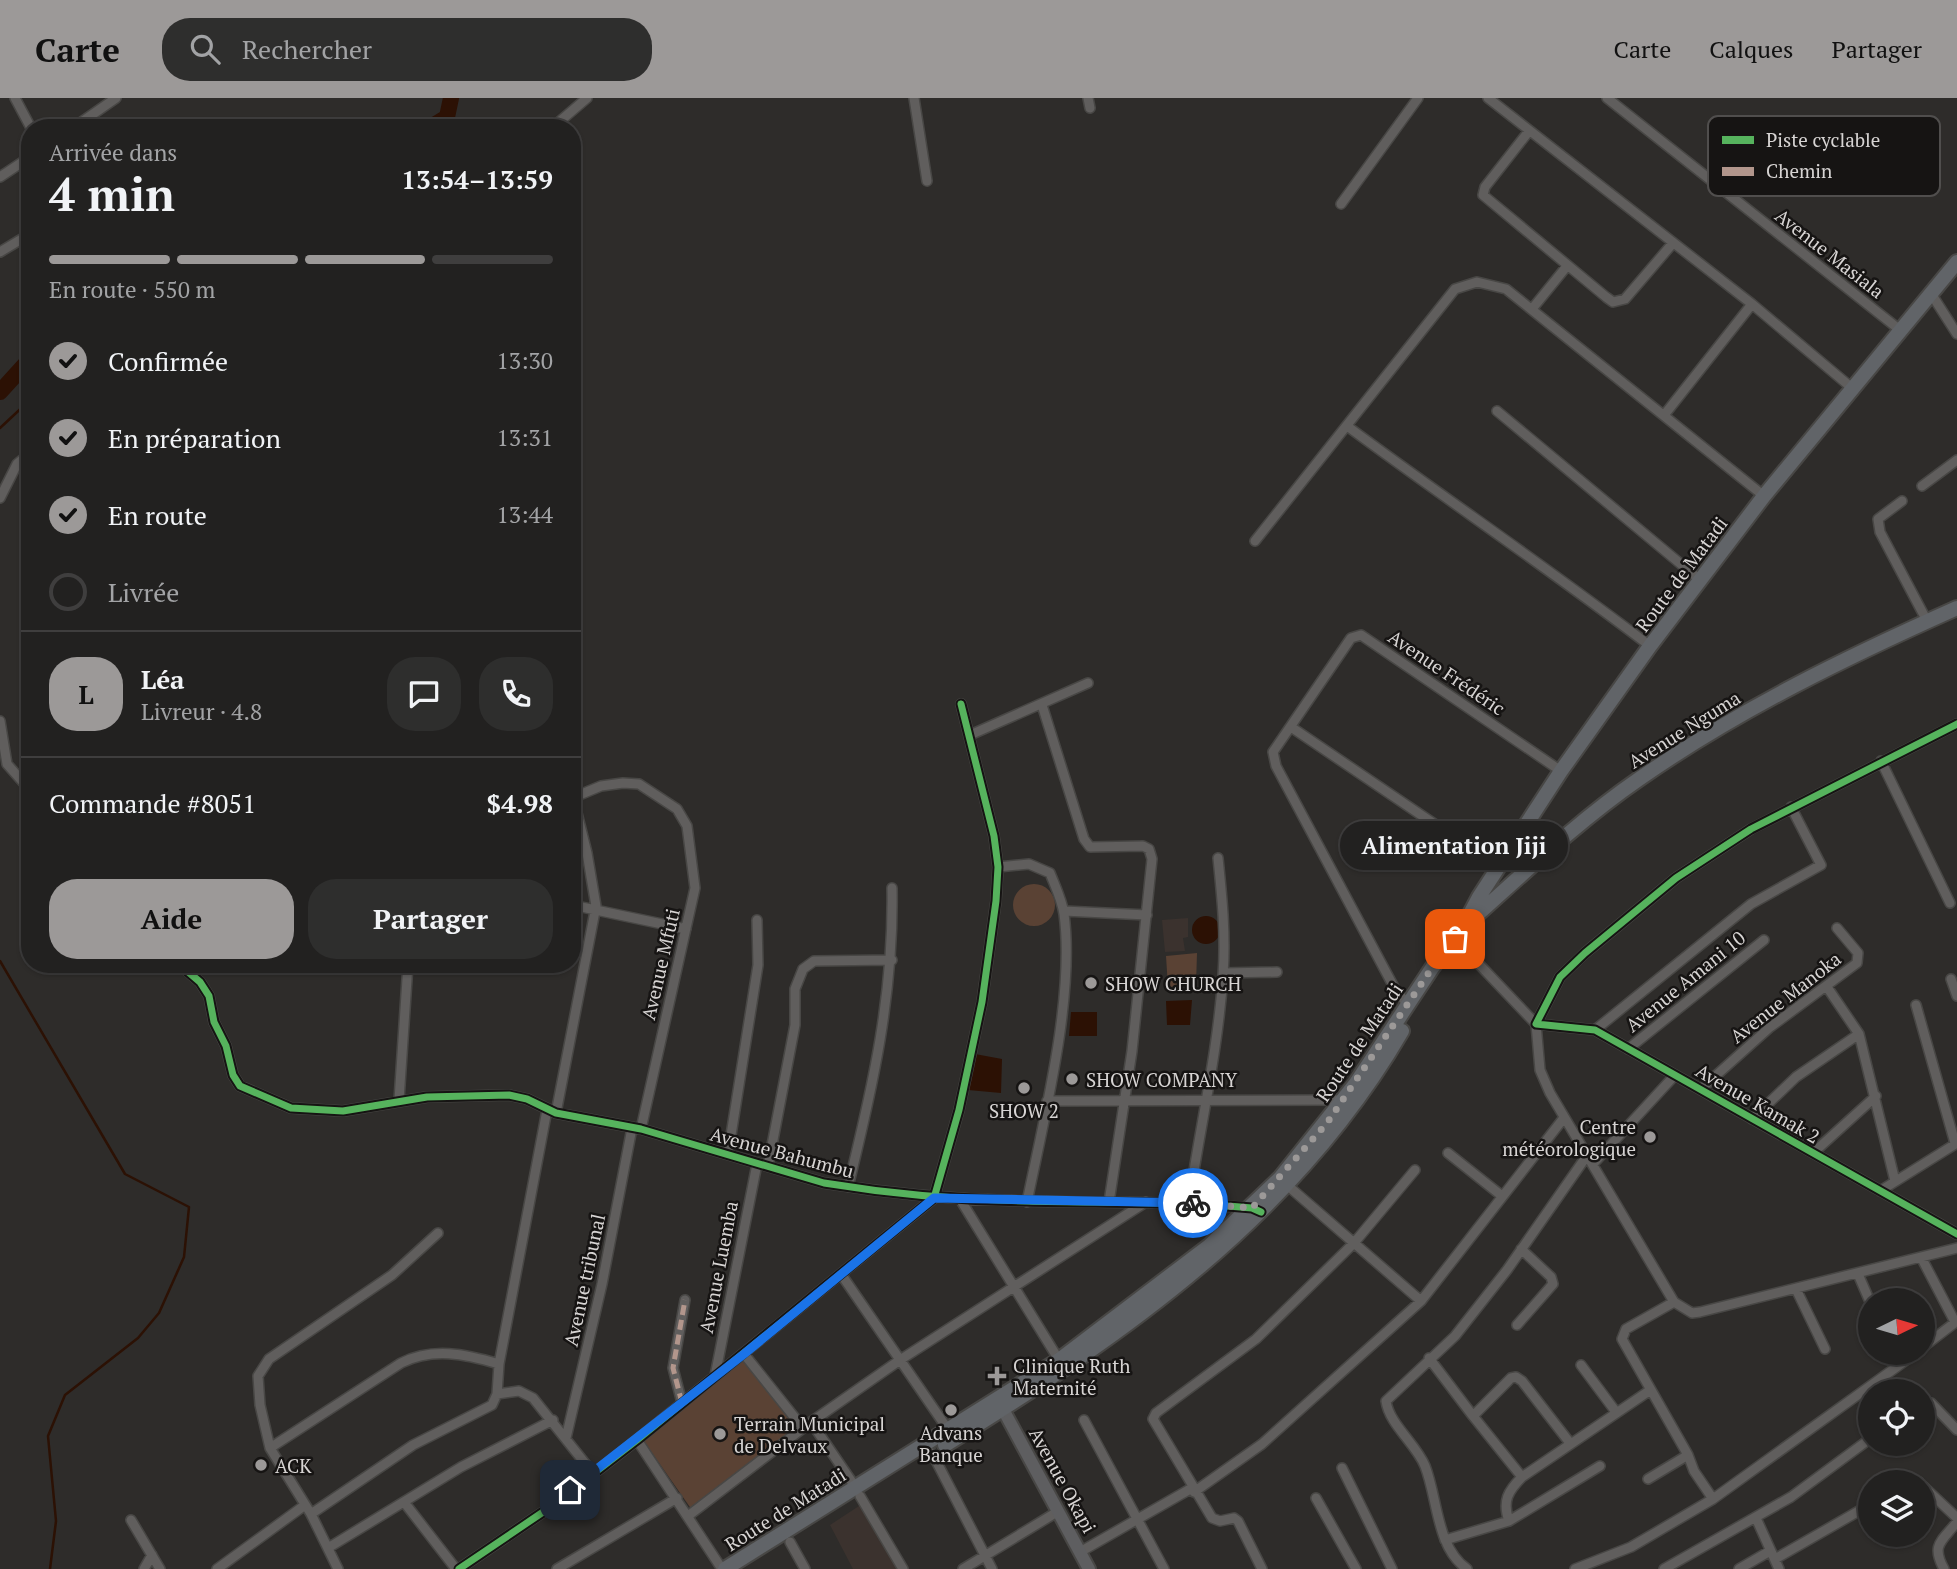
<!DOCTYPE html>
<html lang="fr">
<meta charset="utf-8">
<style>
:root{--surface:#222120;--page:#2e2e2d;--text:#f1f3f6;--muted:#a2a3a5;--line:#3f3e3e;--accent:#9c9998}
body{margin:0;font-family:"PT Serif",serif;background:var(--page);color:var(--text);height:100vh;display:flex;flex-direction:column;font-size:26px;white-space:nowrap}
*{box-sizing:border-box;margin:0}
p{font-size:23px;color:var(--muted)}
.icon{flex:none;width:38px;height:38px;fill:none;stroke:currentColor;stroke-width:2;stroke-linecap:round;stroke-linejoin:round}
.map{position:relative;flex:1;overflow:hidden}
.drawer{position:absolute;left:21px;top:21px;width:560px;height:854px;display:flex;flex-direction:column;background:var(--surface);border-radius:28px;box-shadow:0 2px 5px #0004,0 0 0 2px var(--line)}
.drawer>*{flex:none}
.needle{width:46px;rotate:85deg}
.fabs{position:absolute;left:1858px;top:1190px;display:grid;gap:14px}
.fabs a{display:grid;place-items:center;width:77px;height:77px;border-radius:50%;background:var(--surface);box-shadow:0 2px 5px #0004,0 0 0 2px var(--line);font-size:35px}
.pin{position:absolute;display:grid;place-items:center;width:60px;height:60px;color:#fff;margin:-30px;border-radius:14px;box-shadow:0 4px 10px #0006}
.courier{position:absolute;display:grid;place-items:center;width:70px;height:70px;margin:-35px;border:5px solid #1a73e8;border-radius:50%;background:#fff;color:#222;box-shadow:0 2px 9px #0007}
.bubble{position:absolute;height:49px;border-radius:24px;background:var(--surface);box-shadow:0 2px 5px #0004,0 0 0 2px var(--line);font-size:23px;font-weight:800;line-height:49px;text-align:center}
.head em{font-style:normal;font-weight:800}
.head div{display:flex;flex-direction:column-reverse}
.head{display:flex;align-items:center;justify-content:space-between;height:119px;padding:0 28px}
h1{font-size:46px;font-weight:800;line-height:52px}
.bar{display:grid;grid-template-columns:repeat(4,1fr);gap:10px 7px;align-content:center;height:84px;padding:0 28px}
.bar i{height:9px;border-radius:5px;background:var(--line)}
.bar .active{background:var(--accent)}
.bar p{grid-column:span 4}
.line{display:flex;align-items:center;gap:18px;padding:0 28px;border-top:2px solid var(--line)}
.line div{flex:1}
.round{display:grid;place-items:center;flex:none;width:74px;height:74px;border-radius:28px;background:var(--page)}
ol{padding:0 28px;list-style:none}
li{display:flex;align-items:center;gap:21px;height:77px}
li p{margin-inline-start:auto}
li .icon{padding:7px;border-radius:50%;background:var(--accent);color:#111;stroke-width:4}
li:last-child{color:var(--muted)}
li i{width:38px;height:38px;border:4px solid var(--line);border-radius:50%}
.primary-button{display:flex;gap:14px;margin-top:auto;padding:14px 28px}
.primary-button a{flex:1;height:80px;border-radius:28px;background:var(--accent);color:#111;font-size:28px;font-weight:800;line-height:80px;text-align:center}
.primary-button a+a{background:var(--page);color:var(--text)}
header{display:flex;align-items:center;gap:42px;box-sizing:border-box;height:98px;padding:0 35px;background:var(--accent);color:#111}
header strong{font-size:33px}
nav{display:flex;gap:38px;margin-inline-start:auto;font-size:24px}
.search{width:490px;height:63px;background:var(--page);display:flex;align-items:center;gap:18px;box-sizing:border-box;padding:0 24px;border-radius:28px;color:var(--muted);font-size:26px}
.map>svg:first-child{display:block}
</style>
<header>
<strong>Carte</strong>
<div class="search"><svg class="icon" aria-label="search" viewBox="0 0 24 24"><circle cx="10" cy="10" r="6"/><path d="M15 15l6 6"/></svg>Rechercher</div>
<nav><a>Carte</a><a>Calques</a><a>Partager</a></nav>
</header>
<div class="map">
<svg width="1957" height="1471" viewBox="0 0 1957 1471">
<rect width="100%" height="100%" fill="#2e2c2a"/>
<!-- built -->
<path fill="#3b322e" d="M1188,820V839L1183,840L1185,853L1165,854L1162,822Z
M862,1406L898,1471H853L830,1427Z"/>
<!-- green -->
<path fill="#5a4234" d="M1013 807a21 21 0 1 1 42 0a21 21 0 1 1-42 0Z
M1197,855L1196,887L1168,889L1166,858Z
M744,1262L798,1329L692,1412L643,1342Z"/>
<!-- water -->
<path fill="#2c1104" d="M1192 832a14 14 0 1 1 28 0a14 14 0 1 1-28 0Z
M1192,902L1190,927H1167L1166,903Z
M1071,914H1097V938H1069Z
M975,956L1002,961L1001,995L968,992Z"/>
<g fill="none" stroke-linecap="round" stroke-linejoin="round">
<!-- stream -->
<path stroke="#2c1104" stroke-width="2.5" d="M0,330L30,302
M0,863L125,1076L189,1109L184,1159L159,1215L138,1240L65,1297L48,1338L56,1423L50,1471"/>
<!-- river -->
<path stroke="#2c1104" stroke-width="16" d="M429,30L447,19L451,0
M0,294L30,261"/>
<defs>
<path id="street" d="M15,0L31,30
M914,0L927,83
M1088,0L1090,10
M1488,0L1752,206L1852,290
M1607,0L1900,232
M73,30L116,0
M552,30L587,0
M1529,33L1485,89L1483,97L1606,199L1613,204L1625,201L1673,145
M0,79L30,59
M1341,106L1418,0
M0,154L30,136
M1932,197L1957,236
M1532,211L1567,168
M1497,313L1700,482
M1665,316L1752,206
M1347,328C1447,402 1551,472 1650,548
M1922,388L1957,362
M0,400L17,366L30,355
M1902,403L1878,421L1880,434L1927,523
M1255,443L1455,191L1477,184L1506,191L1764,398
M1042,607L1084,741L1090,749L1143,748L1149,751L1152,761L1132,953L1109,1104
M0,623L7,666L30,692
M1957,626L1751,731L1676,780L1585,855L1560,879L1536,926L1595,932L1957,1136
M1291,629L1498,769
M970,637L1088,585
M1881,663L1950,805
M572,700L601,688L623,685L639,686L677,711L687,728L695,790L641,1031
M998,769L1029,766L1050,775C1055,788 1062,802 1064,816C1075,899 1044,1020 1027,1104
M572,807L686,831
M1064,813L1147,817
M1455,841L1536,926L1540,972L1550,995L1674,1204L1692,1215L1700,1214L1957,1150
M179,866L200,884L209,898L214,924L226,948L233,977L240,988L291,1010L343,1013L427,999L509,997L527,1001L556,1015L641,1031L824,1085C891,1096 958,1102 1026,1103C1100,1105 1175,1103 1249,1110
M1223,875L1277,874
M1951,881L1957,898
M1827,889L1859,936L1895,1083
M1408,907L1395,891L1276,668L1273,654L1351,540L1361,537L1561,673
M1916,907L1955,1045
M1595,932L1751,806L1821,767L1791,709
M1628,951L1764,842
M1702,990L1769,930L1857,865L1858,855L1837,830
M399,1002L408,866
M1047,1003L1343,1002
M556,1015L596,808L587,755L573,699
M1752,1021L1796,979L1859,936
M1448,1055L1502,1098
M1813,1055L1876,998
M728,1056L758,867L757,822
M1593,1066L1675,977
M768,1068L795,927V891L803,871L814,863L892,862
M1287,1087L1421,1203
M848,1089C873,988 894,895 892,790
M1880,1093L1957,1045
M960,1101L1059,1262
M1189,1104C1200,1029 1218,953 1223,877C1226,838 1222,799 1218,760
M1921,1159L1955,1224
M841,1176L949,1333
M1858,1176L1871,1206
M1796,1191L1825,1251
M1674,1204L1626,1231L1622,1241L1688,1357L1694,1373L1713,1401
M1517,1227L1553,1186L1551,1179L1521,1151
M1923,1249L1957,1223
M1892,1255L1898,1268
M744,1256L803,1330
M1429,1260L1473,1318
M499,1266L547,1012
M1581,1267L1616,1314
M715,1278L757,1066
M1923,1303L1931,1305L1957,1332
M682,1305L673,1270L685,1202
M1084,1322L1164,1471
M811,1324L856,1390
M566,1340L602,1186L632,1030
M637,1342L722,1471
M270,1350L401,1265C433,1249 465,1256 499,1266L497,1296L519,1293L533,1300L592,1374
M932,1355L992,1471
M1342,1370L1392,1471
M1522,1379L1473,1318L1511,1280L1516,1279L1522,1283L1570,1345
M1648,1381L1688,1357
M1910,1384H1919
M1923,1388L1957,1420
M1194,1394L1262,1346L1421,1203L1563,1021
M860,1398L903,1471
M1316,1400L1356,1471
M404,1404L456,1471
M311,1416L413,1347L492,1307L497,1296
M688,1418L811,1324L900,1262L1146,1104
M1756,1420L1779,1471
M131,1422L160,1471
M1509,1423L1600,1368
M1445,1442L1509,1423C1502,1403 1508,1393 1522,1379L1649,1293
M790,1444L805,1471
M328,1450L461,1369L553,1322
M1080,1454L1192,1390
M1775,1461L1871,1406
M144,1471L152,1457
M217,1471L305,1407
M338,1471L311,1416L270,1350L260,1307L258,1278L269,1261L392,1177L438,1135
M459,1471L549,1410L637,1342L934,1100L959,1012L982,904L996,803L998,769L994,738L961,606
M557,1471L677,1400
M963,1471L1057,1414
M1262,1471L1238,1423L1234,1420L1220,1423L1212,1420L1153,1321L1156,1315L1256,1241L1354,1145L1415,1072
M1467,1471C1436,1449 1438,1401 1425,1368C1416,1346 1389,1326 1386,1303L1455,1238L1507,1172L1586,1059
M1575,1471L1631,1449L1713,1401L1916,1255
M1664,1471L1791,1399L1871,1340
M1739,1471L1770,1453
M1944,1471C1931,1447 1941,1444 1957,1424"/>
<path id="secondary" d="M998,1302L1089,1471"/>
<path id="primary" d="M1468,825C1523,776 1578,723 1639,681C1738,612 1847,559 1957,510
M945,1347C1125,1236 1293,1120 1402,933
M725,1471L1059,1262L1209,1148L1280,1080L1356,985L1432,870L1462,831L1479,799L1561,673L1650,548L1764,398L1957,164"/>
</defs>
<!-- street casing -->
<use href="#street" stroke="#484745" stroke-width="12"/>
<!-- secondary casing -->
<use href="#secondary" stroke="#484745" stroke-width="16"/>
<!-- primary casing -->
<use href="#primary" stroke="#484745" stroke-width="18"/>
<!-- street -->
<use href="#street" stroke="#605e5d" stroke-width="9"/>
<!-- secondary -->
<use href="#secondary" stroke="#5e5e60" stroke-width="12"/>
<!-- primary -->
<use href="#primary" stroke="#616468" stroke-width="14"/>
<!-- quiet -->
<path stroke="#b2968c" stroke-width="5" stroke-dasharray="10 5" stroke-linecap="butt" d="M682,1305L673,1270L685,1202"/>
<defs>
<path id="cycleway" d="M1957,626L1751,731L1676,780L1585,855L1560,879L1536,926L1595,932L1957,1136
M179,866L200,884L209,898L214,924L226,948L233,977L240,988L291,1010L343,1013L427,999L509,997L527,1001L556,1015L641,1031L824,1085C891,1096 958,1102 1027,1103C1102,1105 1176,1103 1252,1110L1261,1114
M459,1471L549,1410L637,1342L934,1100L959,1012L982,904L996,803L998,769L994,738L961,606"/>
</defs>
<!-- cycleway casing -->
<use href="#cycleway" stroke="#161413" stroke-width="11"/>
<!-- cycleway -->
<use href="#cycleway" stroke="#56b35d" stroke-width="7"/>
</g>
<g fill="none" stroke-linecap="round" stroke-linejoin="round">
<!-- done -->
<path stroke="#9c9998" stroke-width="7" stroke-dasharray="0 12.6" d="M1193,1105L1252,1110L1327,1025L1432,870L1455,841"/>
<!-- route -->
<path stroke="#1a73e8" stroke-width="9" d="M570,1392L744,1256L934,1100L1193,1105"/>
</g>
<!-- markers -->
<g fill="#9c9998" stroke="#161413" stroke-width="2.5">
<circle cx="1091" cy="885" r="7"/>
<circle cx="1072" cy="981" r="7"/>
<circle cx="1024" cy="990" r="7"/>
<circle cx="1650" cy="1039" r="7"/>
<path d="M993.5 1267.5h7v7h7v7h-7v7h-7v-7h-7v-7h7z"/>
<circle cx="951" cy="1312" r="7"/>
<circle cx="720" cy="1336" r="7"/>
<circle cx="261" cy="1367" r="7"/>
</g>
<g text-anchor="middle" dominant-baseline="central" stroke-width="5" stroke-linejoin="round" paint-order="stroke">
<!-- street labels -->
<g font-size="19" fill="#d7d4d3" stroke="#161413">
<text transform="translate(1830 155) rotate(38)">Avenue Masiala</text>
<text transform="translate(1681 476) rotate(-53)">Route de Matadi</text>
<text transform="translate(1447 574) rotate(34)">Avenue Frédéric</text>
<text transform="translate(1684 631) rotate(-32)">Avenue Nguma</text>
<text transform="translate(660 866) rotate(-77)">Avenue Mfuti</text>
<text transform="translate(1685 883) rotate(-39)">Avenue Amani 10</text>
<text transform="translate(1785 899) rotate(-38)">Avenue Manoka</text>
<text transform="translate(1359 944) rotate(-56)">Route de Matadi</text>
<text transform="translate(1758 1005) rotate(30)">Avenue Kamak 2</text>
<text transform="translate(782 1054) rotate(15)">Avenue Bahumbu</text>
<text transform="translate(718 1169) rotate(-79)">Avenue Luemba</text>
<text transform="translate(584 1182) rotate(-78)">Avenue tribunal</text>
<text transform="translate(1063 1382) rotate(61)">Avenue Okapi</text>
<text transform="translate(785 1411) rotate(-32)">Route de Matadi</text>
</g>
<!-- poi labels -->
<g font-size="19" fill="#d7d4d3" stroke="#161413" text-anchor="start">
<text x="1105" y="885">SHOW CHURCH</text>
<text x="1086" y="981">SHOW COMPANY</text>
<text x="1024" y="1012" text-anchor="middle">SHOW 2</text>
<text x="1636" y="1028" text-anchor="end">Centre<tspan x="1636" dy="22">météorologique</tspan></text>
<text x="1013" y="1267">Clinique Ruth<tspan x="1013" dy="22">Maternité</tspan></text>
<text x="734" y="1325">Terrain Municipal<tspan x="734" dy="22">de Delvaux</tspan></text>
<text x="951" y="1334" text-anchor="middle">Advans<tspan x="951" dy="22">Banque</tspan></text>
<text x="275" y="1367">ACK</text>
</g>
</g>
<!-- legend -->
<rect x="1708" y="18" width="232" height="80" rx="10" fill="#161413" stroke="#504e4d" stroke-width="2"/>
<rect x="1722" y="38" width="32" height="8" fill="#56b35d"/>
<rect x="1722" y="69" width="32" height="9" fill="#b2968c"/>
<g font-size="19" fill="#d7d4d3">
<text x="1766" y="49">Piste cyclable</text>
<text x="1766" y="80">Chemin</text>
</g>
</svg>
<div class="fabs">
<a><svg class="needle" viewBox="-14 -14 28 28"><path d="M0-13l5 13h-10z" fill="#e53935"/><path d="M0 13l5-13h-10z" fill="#a2a3a5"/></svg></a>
<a><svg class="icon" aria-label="locate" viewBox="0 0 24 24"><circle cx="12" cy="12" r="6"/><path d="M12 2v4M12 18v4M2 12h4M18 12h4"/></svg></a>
<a><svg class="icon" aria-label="layers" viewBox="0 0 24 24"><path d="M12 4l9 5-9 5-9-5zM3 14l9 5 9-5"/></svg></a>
</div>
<div class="pin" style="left:1455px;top:841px;background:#ea580c"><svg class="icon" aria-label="bag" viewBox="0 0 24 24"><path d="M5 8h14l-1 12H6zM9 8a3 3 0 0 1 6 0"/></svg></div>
<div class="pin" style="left:570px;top:1392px;background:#1f2937"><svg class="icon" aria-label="home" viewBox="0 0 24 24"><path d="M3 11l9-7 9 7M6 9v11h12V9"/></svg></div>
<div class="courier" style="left:1193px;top:1105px"><svg class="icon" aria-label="bike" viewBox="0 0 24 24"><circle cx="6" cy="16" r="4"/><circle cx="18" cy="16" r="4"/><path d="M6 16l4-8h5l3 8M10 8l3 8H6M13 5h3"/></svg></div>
<div class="bubble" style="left:1340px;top:723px;width:228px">Alimentation Jiji</div>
<section class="drawer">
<div class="head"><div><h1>4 min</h1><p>Arrivée dans</p></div><em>13:54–13:59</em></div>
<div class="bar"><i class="active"></i><i class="active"></i><i class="active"></i><i></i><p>En route · 550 m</p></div>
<ol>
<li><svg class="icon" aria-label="check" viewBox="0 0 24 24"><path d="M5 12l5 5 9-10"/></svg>Confirmée<p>13:30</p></li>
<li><svg class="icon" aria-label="check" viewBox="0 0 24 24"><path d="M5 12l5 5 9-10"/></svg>En préparation<p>13:31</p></li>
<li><svg class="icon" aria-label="check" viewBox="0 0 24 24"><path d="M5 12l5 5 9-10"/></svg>En route<p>13:44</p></li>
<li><i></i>Livrée</li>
</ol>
<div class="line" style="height:126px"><b class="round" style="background:var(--accent);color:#111">L</b><div><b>Léa</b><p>Livreur · 4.8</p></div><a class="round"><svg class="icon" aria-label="chat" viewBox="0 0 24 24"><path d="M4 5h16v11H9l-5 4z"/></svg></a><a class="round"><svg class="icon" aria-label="phone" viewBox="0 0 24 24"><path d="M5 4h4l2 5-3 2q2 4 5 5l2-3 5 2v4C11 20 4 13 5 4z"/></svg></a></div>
<div class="line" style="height:91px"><div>Commande #8051</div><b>$4.98</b></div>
<div class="primary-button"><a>Aide</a><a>Partager</a></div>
</section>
</div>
